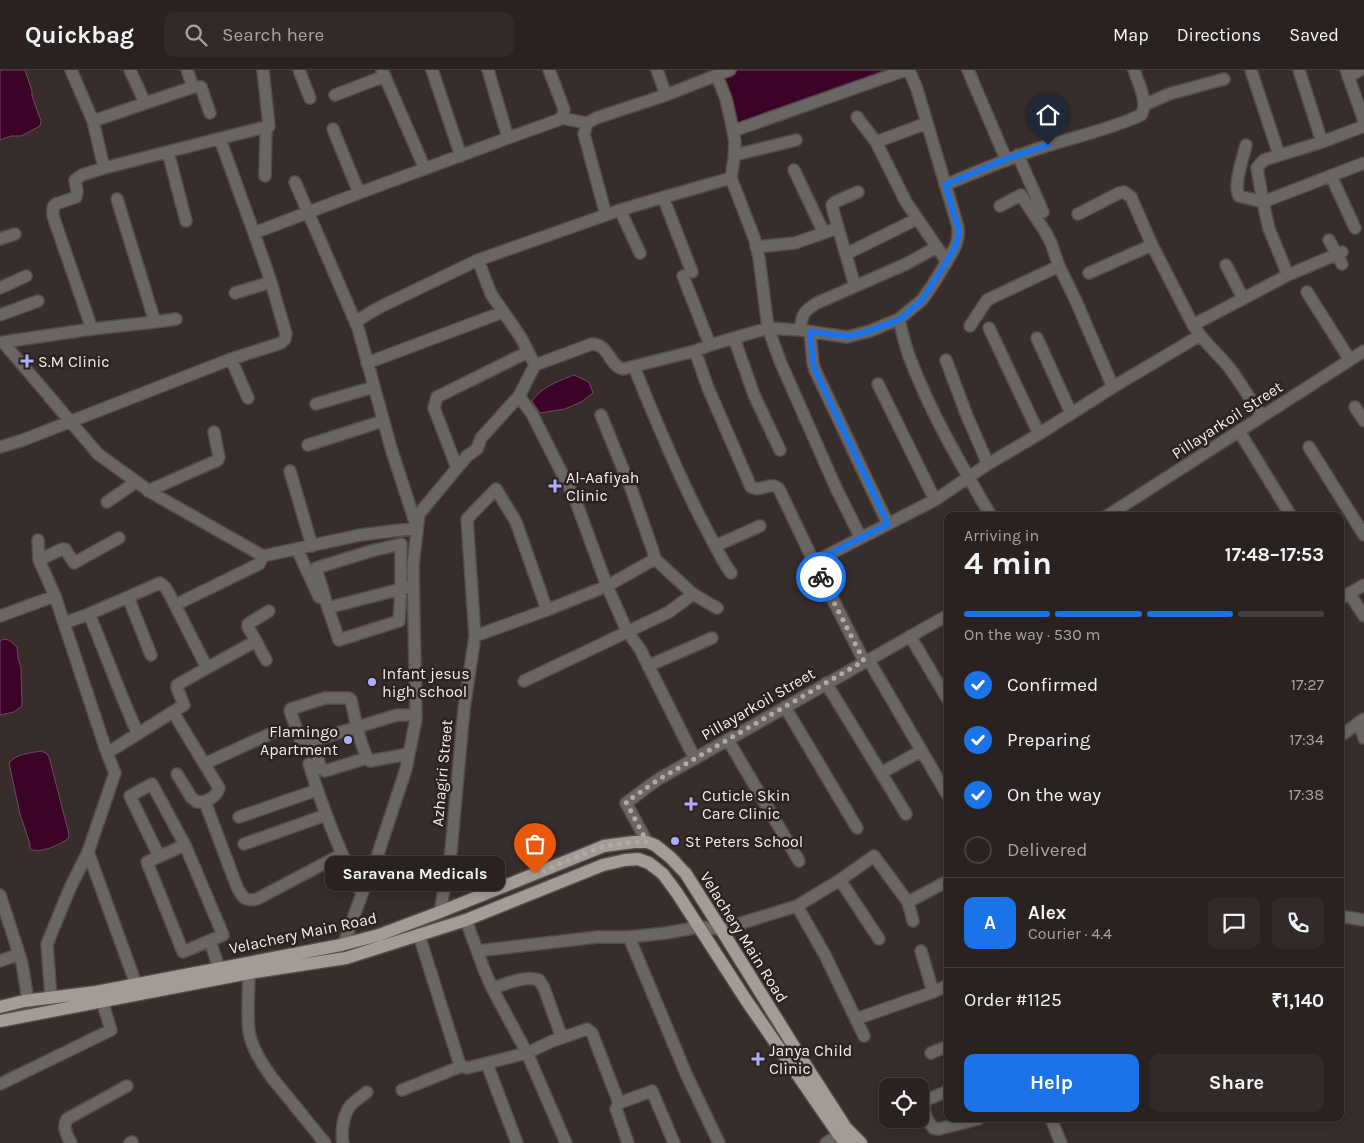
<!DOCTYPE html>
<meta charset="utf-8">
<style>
:root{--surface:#292220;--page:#312a29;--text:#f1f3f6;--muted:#a5a4a5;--line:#453f3e;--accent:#1a73e8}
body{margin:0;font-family:Karla,sans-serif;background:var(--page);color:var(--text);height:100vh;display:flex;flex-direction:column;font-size:19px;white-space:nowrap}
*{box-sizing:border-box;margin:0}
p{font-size:16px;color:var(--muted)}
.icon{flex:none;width:28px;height:28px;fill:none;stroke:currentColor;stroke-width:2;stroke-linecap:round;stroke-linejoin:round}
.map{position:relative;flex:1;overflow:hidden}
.side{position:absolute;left:944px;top:442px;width:400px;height:610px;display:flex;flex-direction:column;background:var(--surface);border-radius:10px;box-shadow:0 2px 8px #0003,0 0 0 1px var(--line)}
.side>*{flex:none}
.buttons{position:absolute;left:879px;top:1008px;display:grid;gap:10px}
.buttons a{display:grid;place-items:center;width:50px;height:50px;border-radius:10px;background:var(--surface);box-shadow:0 2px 8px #0003,0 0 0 1px var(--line);font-size:25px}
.pin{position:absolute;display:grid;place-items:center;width:42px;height:42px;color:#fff;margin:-51px -21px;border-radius:50% 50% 50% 0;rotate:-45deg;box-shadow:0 0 5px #0007}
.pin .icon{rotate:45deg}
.courier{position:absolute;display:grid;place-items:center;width:50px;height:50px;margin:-25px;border:4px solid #1a73e8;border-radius:50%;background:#fff;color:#222;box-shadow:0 1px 6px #0007}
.bubble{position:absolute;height:35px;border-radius:10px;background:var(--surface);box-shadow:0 2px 8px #0003,0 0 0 1px var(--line);font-size:16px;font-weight:700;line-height:35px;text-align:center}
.headline em{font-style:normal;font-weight:700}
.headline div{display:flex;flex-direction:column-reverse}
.headline{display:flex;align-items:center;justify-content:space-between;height:85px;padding:0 20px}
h1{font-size:32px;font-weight:700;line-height:38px}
.bar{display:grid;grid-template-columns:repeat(4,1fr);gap:8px 5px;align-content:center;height:60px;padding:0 20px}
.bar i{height:6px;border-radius:4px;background:var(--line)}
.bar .current{background:var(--accent)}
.bar p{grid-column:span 4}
.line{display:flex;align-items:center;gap:12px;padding:0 20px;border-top:1px solid var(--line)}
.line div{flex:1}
.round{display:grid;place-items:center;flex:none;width:52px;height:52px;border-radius:10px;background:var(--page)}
ol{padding:0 20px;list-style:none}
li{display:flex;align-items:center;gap:15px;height:55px}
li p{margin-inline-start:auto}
li .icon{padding:5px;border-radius:50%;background:var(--accent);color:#fff;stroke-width:4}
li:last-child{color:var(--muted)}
li i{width:28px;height:28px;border:2px solid var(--line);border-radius:50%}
.cta{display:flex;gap:10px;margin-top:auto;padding:10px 20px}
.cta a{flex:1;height:58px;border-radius:10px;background:var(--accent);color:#fff;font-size:20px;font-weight:700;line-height:58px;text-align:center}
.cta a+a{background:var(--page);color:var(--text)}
header{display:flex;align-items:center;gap:30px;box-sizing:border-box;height:70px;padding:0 25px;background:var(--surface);border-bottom:1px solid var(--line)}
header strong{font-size:24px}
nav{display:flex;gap:28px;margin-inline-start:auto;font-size:18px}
.search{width:350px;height:45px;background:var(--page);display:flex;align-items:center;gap:12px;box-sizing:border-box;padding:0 18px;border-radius:10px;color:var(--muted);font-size:19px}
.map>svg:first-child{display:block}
</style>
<header>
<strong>Quickbag</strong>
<div class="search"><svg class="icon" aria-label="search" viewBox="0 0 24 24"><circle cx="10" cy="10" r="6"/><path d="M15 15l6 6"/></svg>Search here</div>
<nav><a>Map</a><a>Directions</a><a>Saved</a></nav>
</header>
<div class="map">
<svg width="1364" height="1073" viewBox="0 0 1364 1073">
<rect width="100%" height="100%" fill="#372d2b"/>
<!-- water -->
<path fill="#3b0427" stroke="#724962" d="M0,0H25L32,21V26L41,51L40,56L21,66H11L0,70Z
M734,0H890L735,55L724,6Z
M574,305L589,312L593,323L581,332L565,339L540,343L532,331C542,317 558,311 574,305Z
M3,569L9,570L17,577L18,588L21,598L22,636L14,642L0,645V571Z
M41,681L46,683L49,687L69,764L68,769C58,775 41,784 30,779V774L20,744L9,693C15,684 31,683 41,681Z"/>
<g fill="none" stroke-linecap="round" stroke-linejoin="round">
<defs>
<path id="minor" d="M71,0L93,51L104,98
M130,0L145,33
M187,0L193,17
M299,0L310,28
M382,0L425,99
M432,0L461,86
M488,0L508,68L558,50L563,46L564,39L549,0
M657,0L666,25
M968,0L1006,89
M1251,0L1279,85
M1299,0L1322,72
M1346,0L1364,51
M717,6L726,29L733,61L735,71L734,89L731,108L755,170L759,188L768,258L780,291L836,418L861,468
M1348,7L1360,0
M335,25L385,6
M1144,35L1169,24L1224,9
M857,47L876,72L906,132L947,192
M561,48L587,53
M93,51L193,17H201L210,43
M333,59L359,123
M733,61L906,0
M220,69L254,163
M876,72L927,53
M1246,75C1243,88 1233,114 1239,126L1263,132L1364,93
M168,82L186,151
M735,85L796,70
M1018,85L1043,142
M794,100L824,163
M265,106L266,57
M1331,106L1355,158
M945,115C979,101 1011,87 1046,76C1078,66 1111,59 1141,45C1149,32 1138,13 1134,0
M663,127L692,202
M1000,136L1021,125L1046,163L1051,173L1059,196
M620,140L640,183
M1078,144L1119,123L1124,122L1131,127L1152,175L1193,255C1203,272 1219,284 1231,300C1242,315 1251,331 1262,346
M606,145L584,64L587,53L596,48L666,25L730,0
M0,169L15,164
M1329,170L1342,194
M756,177L795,173L838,158
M846,184L917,149
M1226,195L1243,228
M1089,203L1152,175
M1288,205L1342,182
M683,206L710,275
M855,216L833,140L832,135L835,132L858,122
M0,218L26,206
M1307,222L1350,290
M235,223L271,212
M0,245L38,231
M899,249C902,262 905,275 909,286C930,342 961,395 991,446
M155,252L176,249
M355,252L378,238L478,190
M1193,255L1288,205L1269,159L1263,132L1257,98L1261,93L1264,90L1322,72L1364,56
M970,256L987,230L1059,196L1076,231L1113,317
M989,258L1039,364
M92,259L53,146V137L56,134L76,127L77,121L75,110L82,105L104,98L269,56L263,0
M800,260C802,245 803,241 817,233L906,194L937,177
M810,262L813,293L815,300L888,454L814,492
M734,268L754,325L780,380
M1037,268L1071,343
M3,272L98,384L152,423L263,486L360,465L417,458L391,378L358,258L295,112
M3,272L92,259L155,252L117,129
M695,281L708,318L751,417C761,423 770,410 779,419L814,492L864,591
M231,289L248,328
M946,290L967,346L988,394
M367,293L503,242
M535,295L520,266L491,224L478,190L620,140L654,130L731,108
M634,297C655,349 676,400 701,449C711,467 719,486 731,503
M878,314L935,430
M519,326L532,344L575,429L607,516L627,561L640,579L695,689
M316,334L374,317
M1355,337L1364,351
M601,345L632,421L653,481L655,489L693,524
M1239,361L1291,446
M308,375L383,351
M0,377L23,370L231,289L281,273L285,269L286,264L271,212L254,163L359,123L508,68
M1309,377L1364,465
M457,398L434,338L437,327L528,282
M290,401L312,476
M148,421L218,390L219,387L214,362
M107,432L136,412
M1107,446L1364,281
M888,454L935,430L988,394L1039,364L1113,317L1199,266
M38,470L39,490L55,526L107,683L115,703L88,782L136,914
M715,476L760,456
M297,479L319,527
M39,490L62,479H65L74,493L119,468
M1349,523L1364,546
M128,527L160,513L166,518L175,535
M1340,529L1364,515
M328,538L339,570L399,551L401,519V474L371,481L316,498L328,538L331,537L401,519L413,515
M547,540L607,516L655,489
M89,544C106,584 120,625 138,664
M0,546L55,526
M64,553L89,544L128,527L151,585
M910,566L948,630
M256,571L248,557V554L269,541
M868,589L948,726
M648,596L712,568
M207,598L256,571L266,590
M524,611L669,542L693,524L717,538
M826,613L881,703L921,681
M785,637L857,758
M173,642L219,718C216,728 206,732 197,732L191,727L177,704
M1359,653L1364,668
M1340,666L1364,649
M313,670L321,699L325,701L367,688
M728,670L799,791
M107,683L184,635L177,618V615L207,598L175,535L259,494L263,486
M409,684L370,691C361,682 354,643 351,630L349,628H325L291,639L290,641L302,674L397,645H416
M204,694L272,663
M309,694C323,739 339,783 362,824
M881,703L906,744
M205,732L237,817C243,827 244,832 257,829L342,784
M239,747L317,720
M647,772L626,733L657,710L948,545
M244,774L326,745
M185,775L223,865L183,882L147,792Z
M159,786L130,726L152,714L185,775
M840,810L879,869
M0,825L22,893L28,931
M908,832L948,811
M797,836L840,810L874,786L908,832L913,851
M440,842L451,781L464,639L475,566L467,449L496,419L516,452L547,540L475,566
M1340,846L1364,850
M466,850L483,897L492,918L527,983L550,972L587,959L592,963L619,1033L652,1021L674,1073
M419,865L459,992L462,996L467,998L527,983L566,1073
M629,867L687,1006L719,1073
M210,871L219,898
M344,873L362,824L373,799L406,699L416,649L413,495L419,444L467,386L477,379L481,368L519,326L535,295L592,274C609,274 609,296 623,299L695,281L710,275L768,258L800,260L847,267L870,261L899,249L922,230L932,216L949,188L956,175L958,167V157L917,19L909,0
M477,881L597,867H629L666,863L699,857L722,859L797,836L825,885L864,966
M921,881L933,922
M0,891L19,884
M249,903C249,921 246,950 250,967C254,981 264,997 273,1009L325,1073
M492,918C507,914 524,905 539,910L544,918L562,968
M51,928L47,874L70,818L88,782
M856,949L933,922L948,915
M931,983L948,976
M487,994L517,1073
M0,1014L111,960L102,931
M402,1020L462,996
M948,1021L926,1030C922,1040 926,1050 933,1058L939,1059L978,1049
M619,1033L616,1039L628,1073
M1051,1049L1061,1073
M71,1073C67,1066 62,1057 67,1049L127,1016
M130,1073L132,1072
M343,1073C341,1061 343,1044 351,1035C356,1030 362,1026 367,1022
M826,1073L839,1065"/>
<path id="major" d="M0,937L24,931L96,922L341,875L379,865L440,842L604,776L634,772H647L655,775L671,788L686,804L724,864L803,991L846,1058L861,1073
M0,951L249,903L346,888L466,850L603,795L625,790L638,789L649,793L663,804L677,823L746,930L839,1065L847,1073"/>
</defs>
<!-- minor casing -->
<use href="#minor" stroke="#554b4a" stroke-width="14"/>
<!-- major casing -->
<use href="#major" stroke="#554b4a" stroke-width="15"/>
<!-- minor -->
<use href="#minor" stroke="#6a6663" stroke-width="11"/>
<!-- major -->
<use href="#major" stroke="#a39b96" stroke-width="12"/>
</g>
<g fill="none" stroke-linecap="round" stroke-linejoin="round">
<!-- done -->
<path stroke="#b1a8a7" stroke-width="5" stroke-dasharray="0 9" d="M535,804L604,776L634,772H647L626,732L658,710L864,591L821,507"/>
<!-- route -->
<path stroke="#1a73e8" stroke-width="6" d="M821,507L814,492L888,454L815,300L813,293L810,262L847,266L860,264L899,250L922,230L949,188L956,175L958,167V157L945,115L1006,89L1048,75"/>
</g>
<!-- markers -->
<g fill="#afaefa" stroke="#2c2321" stroke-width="2">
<path d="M24.5 283.5h5v5h5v5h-5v5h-5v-5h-5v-5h5z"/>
<path d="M552.5 408.5h5v5h5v5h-5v5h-5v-5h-5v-5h5z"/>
<circle cx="372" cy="612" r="5"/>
<circle cx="348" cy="670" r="5"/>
<path d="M688.5 726.5h5v5h5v5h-5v5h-5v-5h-5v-5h5z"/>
<circle cx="675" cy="771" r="5"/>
<path d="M755.5 981.5h5v5h5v5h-5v5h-5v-5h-5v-5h5z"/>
</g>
<g text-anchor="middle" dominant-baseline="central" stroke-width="5" stroke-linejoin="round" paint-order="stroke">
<!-- poi labels -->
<g font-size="16" fill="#f2ebea" stroke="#2c2321" text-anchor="start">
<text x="38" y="291">S.M Clinic</text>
<text x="566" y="407">Al-Aafiyah<tspan x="566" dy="18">Clinic</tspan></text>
<text x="382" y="603">Infant jesus<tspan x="382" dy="18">high school</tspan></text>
<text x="338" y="661" text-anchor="end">Flamingo<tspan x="338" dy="18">Apartment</tspan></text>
<text x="702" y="725">Cuticle Skin<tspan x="702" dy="18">Care Clinic</tspan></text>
<text x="685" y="771">St Peters School</text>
<text x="769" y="980">Janya Child<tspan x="769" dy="18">Clinic</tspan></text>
</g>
<!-- street labels -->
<g font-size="16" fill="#f2ebea" stroke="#2c2321">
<text transform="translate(1227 350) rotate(-33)">Pillayarkoil Street</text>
<text transform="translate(758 634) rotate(-30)">Pillayarkoil Street</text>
<text transform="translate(442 703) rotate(-85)">Azhagiri Street</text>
<text transform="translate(303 863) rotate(-12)">Velachery Main Road</text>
<text transform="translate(744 867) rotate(58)">Velachery Main Road</text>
</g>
</g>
</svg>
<div class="buttons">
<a><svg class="icon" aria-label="locate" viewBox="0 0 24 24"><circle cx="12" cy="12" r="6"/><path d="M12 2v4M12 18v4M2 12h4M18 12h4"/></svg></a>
</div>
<div class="pin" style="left:535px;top:804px;background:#ea580c"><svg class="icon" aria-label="bag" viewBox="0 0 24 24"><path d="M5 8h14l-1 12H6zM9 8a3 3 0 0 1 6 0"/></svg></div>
<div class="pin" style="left:1048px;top:75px;background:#1f2937"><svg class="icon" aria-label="home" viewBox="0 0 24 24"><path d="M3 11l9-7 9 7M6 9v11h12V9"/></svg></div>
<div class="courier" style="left:821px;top:507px"><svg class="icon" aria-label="bike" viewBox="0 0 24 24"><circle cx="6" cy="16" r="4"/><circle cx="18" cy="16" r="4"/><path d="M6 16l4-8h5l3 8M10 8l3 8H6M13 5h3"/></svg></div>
<div class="bubble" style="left:325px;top:786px;width:180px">Saravana Medicals</div>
<section class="side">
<div class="headline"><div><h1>4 min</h1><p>Arriving in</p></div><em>17:48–17:53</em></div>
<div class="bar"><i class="current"></i><i class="current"></i><i class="current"></i><i></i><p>On the way · 530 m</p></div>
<ol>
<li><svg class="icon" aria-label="check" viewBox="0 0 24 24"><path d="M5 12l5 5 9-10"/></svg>Confirmed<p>17:27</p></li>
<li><svg class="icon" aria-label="check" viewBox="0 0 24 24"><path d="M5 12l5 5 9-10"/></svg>Preparing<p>17:34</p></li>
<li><svg class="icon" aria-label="check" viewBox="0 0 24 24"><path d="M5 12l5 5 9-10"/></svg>On the way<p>17:38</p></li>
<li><i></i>Delivered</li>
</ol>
<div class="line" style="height:90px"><b class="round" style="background:var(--accent);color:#fff">A</b><div><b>Alex</b><p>Courier · 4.4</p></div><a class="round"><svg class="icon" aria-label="chat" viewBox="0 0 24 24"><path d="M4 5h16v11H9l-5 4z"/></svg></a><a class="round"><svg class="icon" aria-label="phone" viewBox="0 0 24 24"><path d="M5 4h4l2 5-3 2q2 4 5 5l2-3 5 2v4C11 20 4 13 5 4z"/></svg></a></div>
<div class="line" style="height:65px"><div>Order #1125</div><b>₹1,140</b></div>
<div class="cta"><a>Help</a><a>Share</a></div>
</section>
</div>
